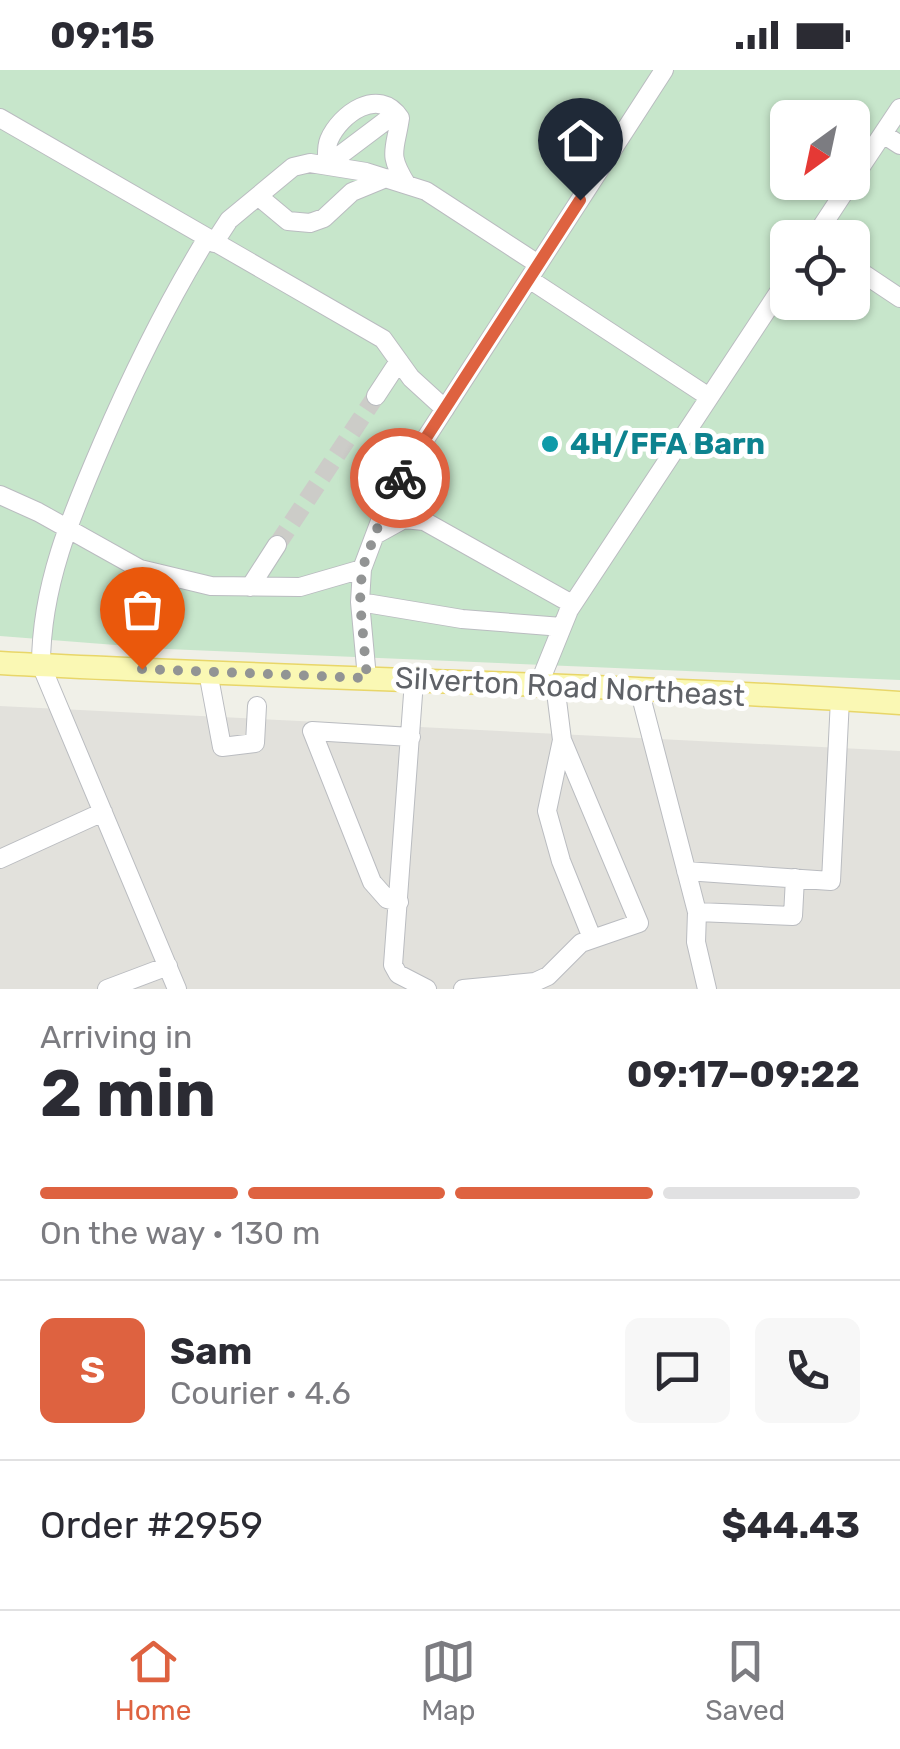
<!DOCTYPE html>
<meta charset="utf-8">
<style>
:root{--surface:#fff;--page:#f7f7f7;--text:#2b2b33;--muted:#7c7c81;--line:#e1e1e2;--accent:#de6240}
body{margin:0;font-family:Rubik,sans-serif;background:var(--page);color:var(--text);height:100vh;display:flex;flex-direction:column;font-size:38px;white-space:nowrap}
*{box-sizing:border-box;margin:0}
p{font-size:32px;color:var(--muted)}
.icon{flex:none;width:55px;height:55px;fill:none;stroke:currentColor;stroke-width:2;stroke-linecap:round;stroke-linejoin:round}
.map{position:relative;height:919px;overflow:hidden}
.panel{display:flex;flex-direction:column;background:var(--surface);flex:1}
.panel>*{flex:none}
.needle{width:65px;rotate:213deg}
.controls{position:absolute;left:770px;top:30px;display:grid;gap:20px}
.controls a{display:grid;place-items:center;width:100px;height:100px;border-radius:15px;background:var(--surface);box-shadow:0 2px 8px #0004;font-size:50px}
.pin{position:absolute;display:grid;place-items:center;width:85px;height:85px;color:#fff;margin:-102px -42px;border-radius:50% 50% 50% 0;rotate:-45deg;box-shadow:0 0 10px #0007}
.pin .icon{rotate:45deg}
.courier{position:absolute;display:grid;place-items:center;width:100px;height:100px;margin:-50px;border:8px solid #de6240;border-radius:50%;background:#fff;color:#222;box-shadow:0 2px 12px #0007}
.headline em{font-style:normal;font-weight:700}
.headline div{display:flex;flex-direction:column-reverse}
.headline{display:flex;align-items:center;justify-content:space-between;height:170px;padding:0 40px}
h1{font-size:65px;font-weight:700;line-height:75px}
.bar{display:grid;grid-template-columns:repeat(4,1fr);gap:15px 10px;align-content:center;height:120px;padding:0 40px}
.bar i{height:12px;border-radius:8px;background:var(--line)}
.bar .on{background:var(--accent)}
.bar p{grid-column:span 4}
.line{display:flex;align-items:center;gap:25px;padding:0 40px;border-top:2px solid var(--line)}
.line div{flex:1}
.round{display:grid;place-items:center;flex:none;width:105px;height:105px;border-radius:15px;background:var(--page)}
.status{display:flex;justify-content:space-between;align-items:center;height:70px;padding:0 50px;background:var(--surface);direction:ltr}
.status svg{height:28px;fill:currentColor}
.tabs{display:flex;justify-content:space-around;align-items:center;height:140px;border-top:2px solid var(--line);background:var(--surface);font-size:28px;color:var(--muted)}
.tabs a{display:grid;justify-items:center;gap:5px}
.tabs .on{color:var(--accent)}
.map>svg:first-child{display:block}
</style>
<div class="status"><b>09:15</b><svg viewBox="0 0 49 12"><path d="M0 12V9h3v3zM5 12V6h3v6zM10 12V3h3v9zM15 12V0h3v12zM26 1h20v11H26zM47 4h2v5h-2z"/></svg></div>
<div class="map">
<svg width="900" height="919" viewBox="0 0 900 919">
<rect width="100%" height="100%" fill="#f0f0e8"/>
<!-- industrial -->
<path fill="#e2e1dc" d="M0,636L900,681V919H0Z"/>
<!-- green -->
<path fill="#c7e6cb" fill-rule="evenodd" d="M0,0H900V610L167,579L0,566ZM788,48H852V112H788ZM788,168H852V232H788Z"/>
<g fill="none" stroke-linecap="round" stroke-linejoin="round">
<!-- minor-tunnel -->
<path stroke="#ccccc8" stroke-width="18" stroke-dasharray="18 9" stroke-linecap="butt" d="M277,475L376,326"/>
<defs>
<path id="minor" d="M0,48L383,269L411,308L445,339
M883,64L900,75
M327,95C327,87 326,77 329,70C340,44 379,16 400,48C395,82 387,83 407,115
M327,95L396,43
M852,110L900,38
M258,126L288,151L310,153L324,148L352,122L386,108
M814,168L851,112
M214,173L229,150L293,97L310,93L366,102L426,121L538,194
M852,196L900,228
M529,209L709,327
M376,326L399,291
M0,425L38,442L140,499L211,516L300,517L362,499
M375,465L404,449L424,451L572,534
M250,517L277,475
M360,532L462,549L562,557
M208,602L222,677L255,673L257,636
M367,608L360,532L362,499L391,422L664,0
M414,611L393,895L398,904L427,919
M539,614L569,540L788,208
M639,619L697,842L696,872L707,919
M562,670L547,741L561,791L592,868
M0,789L103,742
M686,801L831,811L840,629
M399,832L387,829L372,812L312,661L411,667
M697,842L793,846L795,808
M107,919L168,896
M177,919L41,595C41,516 71,446 102,374C133,302 166,235 207,168
M463,919L535,912L548,906L581,873L639,853L562,670L555,614"/>
<path id="major" d="M0,593C300,609 600,613 900,633"/>
</defs>
<!-- minor casing -->
<use href="#minor" stroke="#babcc0" stroke-width="20"/>
<!-- major casing -->
<use href="#major" stroke="#e8d669" stroke-width="25"/>
<!-- minor -->
<use href="#minor" stroke="#fff" stroke-width="18"/>
<!-- major -->
<use href="#major" stroke="#faf8b4" stroke-width="22"/>
</g>
<g fill="none" stroke-linecap="round" stroke-linejoin="round">
<!-- done -->
<path stroke="#929494" stroke-width="10" stroke-dasharray="0 18" d="M142,599L367,608L360,532L362,499L391,422L400,408"/>
<!-- route -->
<path stroke="#de6240" stroke-width="12" d="M400,408L580,130"/>
</g>
<!-- markers -->
<circle fill="#0f9aa8" stroke="#fff" stroke-width="4" cx="550" cy="374" r="10"/>
<g text-anchor="middle" dominant-baseline="central" stroke-width="10" stroke-linejoin="round" paint-order="stroke">
<!-- culture labels -->
<g font-size="30" font-weight="bold" fill="#0d838f" stroke="#fff" text-anchor="start">
<text x="570" y="374">4H/FFA Barn</text>
</g>
<!-- street labels -->
<g font-size="30" fill="#5f6267" stroke="#fff">
<text transform="translate(570 617) rotate(3)">Silverton Road Northeast</text>
</g>
</g>
</svg>
<div class="controls">
<a><svg class="needle" viewBox="-14 -14 28 28"><path d="M0-13l5 13h-10z" fill="#e53935"/><path d="M0 13l5-13h-10z" fill="#7c7c81"/></svg></a>
<a><svg class="icon" aria-label="locate" viewBox="0 0 24 24"><circle cx="12" cy="12" r="6"/><path d="M12 2v4M12 18v4M2 12h4M18 12h4"/></svg></a>
</div>
<div class="pin" style="left:142px;top:599px;background:#ea580c"><svg class="icon" aria-label="bag" viewBox="0 0 24 24"><path d="M5 8h14l-1 12H6zM9 8a3 3 0 0 1 6 0"/></svg></div>
<div class="pin" style="left:580px;top:130px;background:#1f2937"><svg class="icon" aria-label="home" viewBox="0 0 24 24"><path d="M3 11l9-7 9 7M6 9v11h12V9"/></svg></div>
<div class="courier" style="left:400px;top:408px"><svg class="icon" aria-label="bike" viewBox="0 0 24 24"><circle cx="6" cy="16" r="4"/><circle cx="18" cy="16" r="4"/><path d="M6 16l4-8h5l3 8M10 8l3 8H6M13 5h3"/></svg></div>
</div>
<section class="panel">
<div class="headline"><div><h1>2 min</h1><p>Arriving in</p></div><em>09:17–09:22</em></div>
<div class="bar"><i class="on"></i><i class="on"></i><i class="on"></i><i></i><p>On the way · 130 m</p></div>
<div class="line" style="height:180px"><b class="round" style="background:var(--accent);color:#fff">S</b><div><b>Sam</b><p>Courier · 4.6</p></div><a class="round"><svg class="icon" aria-label="chat" viewBox="0 0 24 24"><path d="M4 5h16v11H9l-5 4z"/></svg></a><a class="round"><svg class="icon" aria-label="phone" viewBox="0 0 24 24"><path d="M5 4h4l2 5-3 2q2 4 5 5l2-3 5 2v4C11 20 4 13 5 4z"/></svg></a></div>
<div class="line" style="height:130px"><div>Order #2959</div><b>$44.43</b></div>
</section>
<nav class="tabs">
<a class="on"><svg class="icon" aria-label="home" viewBox="0 0 24 24"><path d="M3 11l9-7 9 7M6 9v11h12V9"/></svg>Home</a>
<a><svg class="icon" aria-label="map" viewBox="0 0 24 24"><path d="M3 6l6-2 6 2 6-2v14l-6 2-6-2-6 2zM9 4v14M15 6v14"/></svg>Map</a>
<a><svg class="icon" aria-label="saved" viewBox="0 0 24 24"><path d="M7 4h10v16l-5-4-5 4z"/></svg>Saved</a>
</nav>
